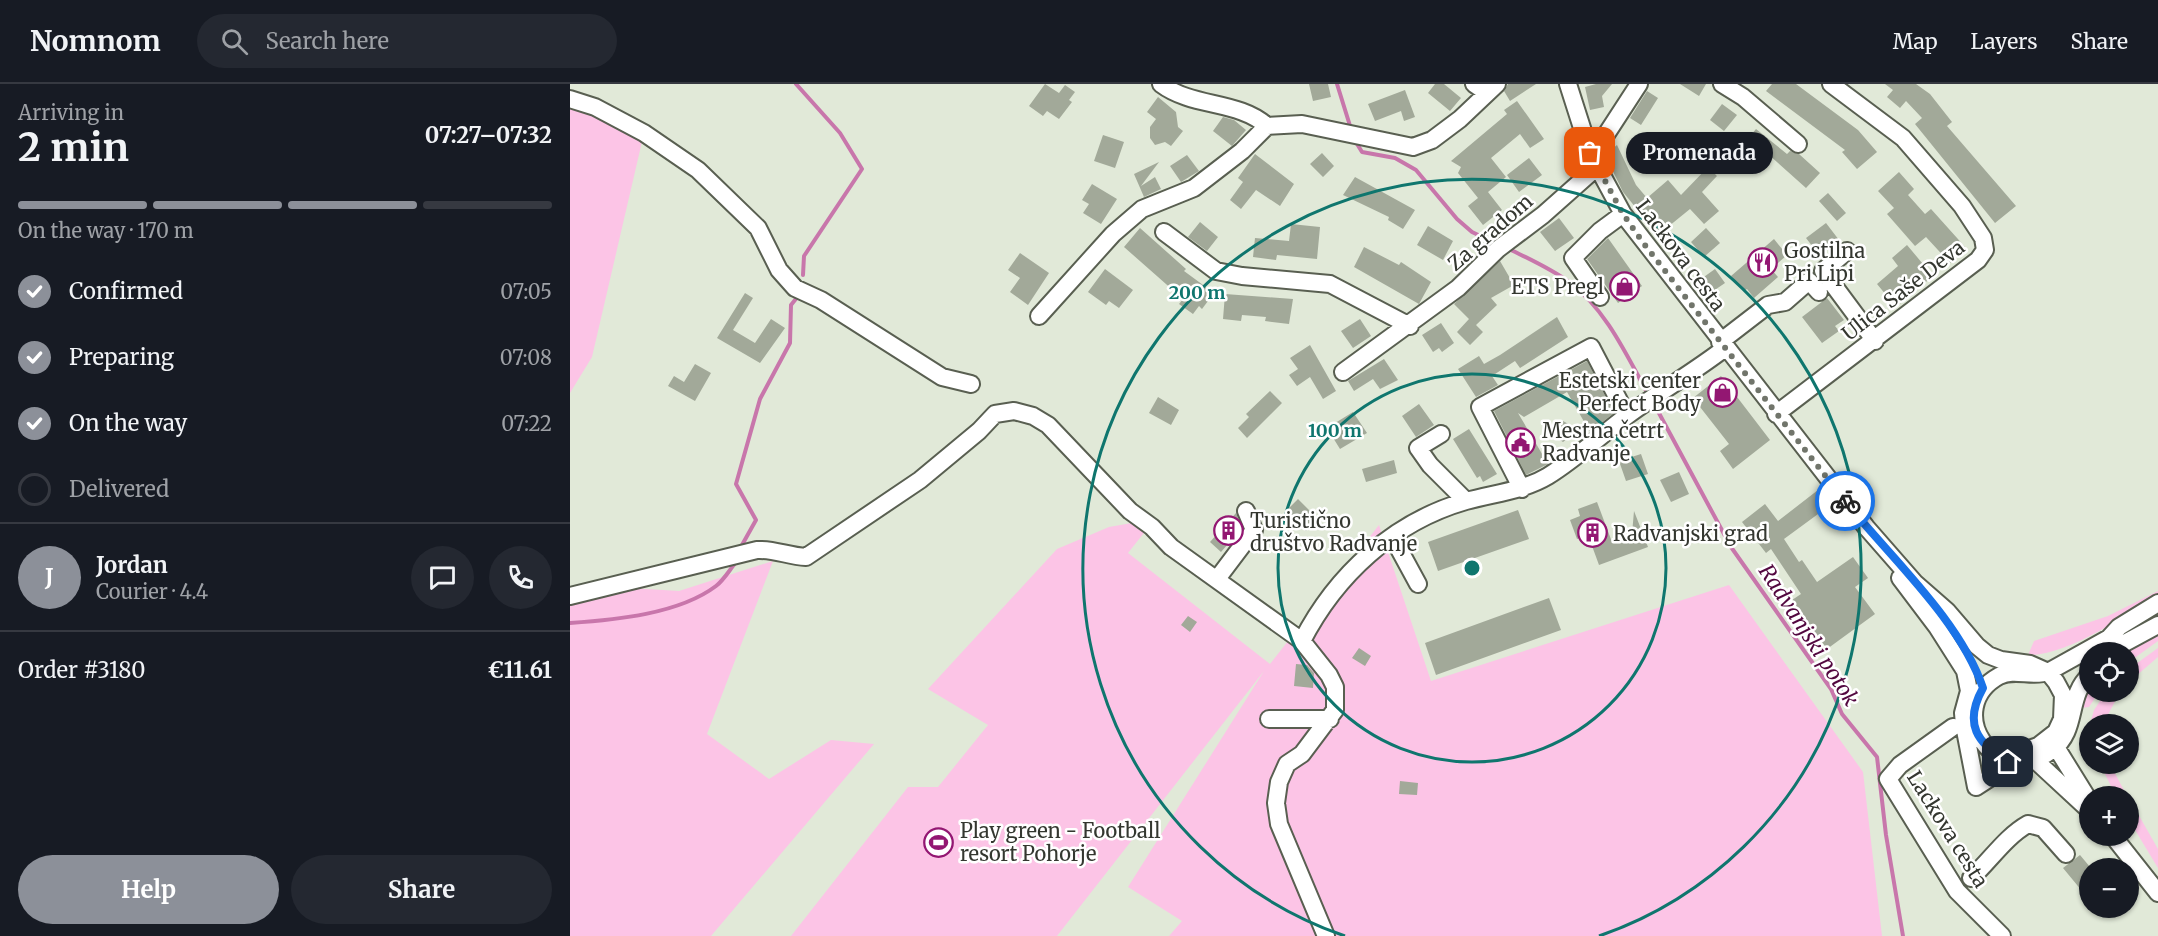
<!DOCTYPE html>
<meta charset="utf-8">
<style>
:root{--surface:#171b24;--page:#242831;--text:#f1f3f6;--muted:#9ea1a6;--line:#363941;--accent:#8c9099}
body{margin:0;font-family:Merriweather,serif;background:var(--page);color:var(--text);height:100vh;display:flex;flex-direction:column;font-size:22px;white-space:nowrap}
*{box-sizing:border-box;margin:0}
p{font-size:20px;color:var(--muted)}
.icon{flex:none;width:33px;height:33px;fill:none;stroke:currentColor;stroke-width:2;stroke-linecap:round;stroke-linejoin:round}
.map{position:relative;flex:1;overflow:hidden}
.side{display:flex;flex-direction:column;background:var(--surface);width:570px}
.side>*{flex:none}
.controls{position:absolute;left:1509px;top:558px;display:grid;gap:12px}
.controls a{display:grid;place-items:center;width:60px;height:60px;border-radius:50%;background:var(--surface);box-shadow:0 2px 4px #0004;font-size:30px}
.pin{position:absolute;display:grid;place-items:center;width:51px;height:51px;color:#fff;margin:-26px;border-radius:12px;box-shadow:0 3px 9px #0006}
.courier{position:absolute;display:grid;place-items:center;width:60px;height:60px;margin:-30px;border:4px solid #1a73e8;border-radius:50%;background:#fff;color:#222;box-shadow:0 2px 8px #0007}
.bubble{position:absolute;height:42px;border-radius:21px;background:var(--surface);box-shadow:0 2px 4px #0004;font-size:20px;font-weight:700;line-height:42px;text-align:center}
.headline em{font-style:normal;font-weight:700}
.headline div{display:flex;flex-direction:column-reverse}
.headline{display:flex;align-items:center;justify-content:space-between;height:102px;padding:0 18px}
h1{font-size:39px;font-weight:700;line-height:45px}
.bar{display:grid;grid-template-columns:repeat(4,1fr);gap:9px 6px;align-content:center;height:72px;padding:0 18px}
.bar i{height:8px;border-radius:4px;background:var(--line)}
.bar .active{background:var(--accent)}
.bar p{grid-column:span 4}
.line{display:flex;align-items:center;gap:15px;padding:0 18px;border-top:2px solid var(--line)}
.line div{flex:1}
.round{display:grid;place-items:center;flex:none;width:63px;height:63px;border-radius:32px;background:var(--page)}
ol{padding:0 18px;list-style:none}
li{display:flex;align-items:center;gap:18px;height:66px}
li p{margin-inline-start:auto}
li .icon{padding:6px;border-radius:50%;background:var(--accent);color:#fff;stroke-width:4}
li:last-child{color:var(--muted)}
li i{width:33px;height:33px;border:3px solid var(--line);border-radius:50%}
.cta{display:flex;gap:12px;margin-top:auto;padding:12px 18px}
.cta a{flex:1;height:69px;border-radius:36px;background:var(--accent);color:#fff;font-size:24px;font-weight:700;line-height:69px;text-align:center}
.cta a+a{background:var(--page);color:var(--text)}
header{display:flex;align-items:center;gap:36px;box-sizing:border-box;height:84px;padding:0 30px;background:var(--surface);border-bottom:2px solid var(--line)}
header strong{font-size:28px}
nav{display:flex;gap:33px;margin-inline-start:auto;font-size:21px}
.search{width:420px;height:54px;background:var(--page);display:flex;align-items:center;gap:15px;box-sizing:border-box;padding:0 21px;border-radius:33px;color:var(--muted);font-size:22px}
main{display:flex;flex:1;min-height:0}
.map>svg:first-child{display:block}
</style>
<header>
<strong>Nomnom</strong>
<div class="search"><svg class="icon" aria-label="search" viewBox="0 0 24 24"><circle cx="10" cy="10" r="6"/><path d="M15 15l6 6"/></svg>Search here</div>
<nav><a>Map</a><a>Layers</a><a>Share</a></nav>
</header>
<main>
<section class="side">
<div class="headline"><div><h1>2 min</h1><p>Arriving in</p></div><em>07:27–07:32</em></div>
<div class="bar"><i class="active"></i><i class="active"></i><i class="active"></i><i></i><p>On the way · 170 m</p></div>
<ol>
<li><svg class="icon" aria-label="check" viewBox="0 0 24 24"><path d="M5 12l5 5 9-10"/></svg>Confirmed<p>07:05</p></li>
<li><svg class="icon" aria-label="check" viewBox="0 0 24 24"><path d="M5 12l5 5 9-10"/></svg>Preparing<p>07:08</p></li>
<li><svg class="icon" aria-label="check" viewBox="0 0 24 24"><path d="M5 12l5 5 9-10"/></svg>On the way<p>07:22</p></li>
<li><i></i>Delivered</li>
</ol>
<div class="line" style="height:108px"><b class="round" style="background:var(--accent);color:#fff">J</b><div><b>Jordan</b><p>Courier · 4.4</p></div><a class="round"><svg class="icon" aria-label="chat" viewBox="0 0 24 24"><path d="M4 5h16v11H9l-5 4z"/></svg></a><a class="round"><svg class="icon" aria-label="phone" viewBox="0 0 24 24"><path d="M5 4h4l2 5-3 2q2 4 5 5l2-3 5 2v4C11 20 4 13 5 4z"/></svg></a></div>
<div class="line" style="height:78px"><div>Order #3180</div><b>€11.61</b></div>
<div class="cta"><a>Help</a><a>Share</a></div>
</section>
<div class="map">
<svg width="1588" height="852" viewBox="0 0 1588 852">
<rect width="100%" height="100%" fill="#e1e9d8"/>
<!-- green -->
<path fill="#fcc4e6" d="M0,15L74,49L22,273L0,309Z
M585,435L558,469L700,580L809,441L861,597L1159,501L1293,688L1312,852H599L612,837L558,803L694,587L487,852H221L338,703H368L418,641L358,605L487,465L539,443Z
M203,477L137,650L199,695L261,656L304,660L141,852H0V509L44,503L109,507Z
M1588,507V512C1555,532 1496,572 1458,571L1464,557L1538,532Z
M1588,549V557L1559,578L1556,568Z
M1588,564V573L1559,598V585Z
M1519,597L1520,608H1529L1519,623L1511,624Z
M1536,608H1550L1533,640H1520L1524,626Z
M1530,680H1540L1557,712H1546Z
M1559,714L1588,765V784L1559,736Z"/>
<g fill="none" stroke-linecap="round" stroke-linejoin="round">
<!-- stream -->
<path stroke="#c876ab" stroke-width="4" d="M226,0L270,49L292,85L234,172L233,191
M767,0L781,45
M784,55L792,68L825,74L846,86L887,135L902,148L927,160
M937,164C957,174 980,184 999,198C1036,225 1057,272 1079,312
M1083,318L1161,463L1261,605L1272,630L1307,673L1316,751L1333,852
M172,461L186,436L166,400L190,315L220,259L221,221L229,211
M0,539C45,536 109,530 146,502C154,496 160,485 167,477"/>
</g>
<!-- building -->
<path fill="#a2a999" d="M475,0L489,9L495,1L505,8L499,16L502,18L489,35L477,27L473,32L459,22Z
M739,0H758L761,13L743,17Z
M865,0H874L891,14L880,27L858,9Z
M938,0H966L940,17L934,7Z
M1026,0H1042L1032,12L1034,23L1020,26L1015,3Z
M1110,0H1136L1129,12Z
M1202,0H1226L1288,46L1307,68L1287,85L1272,68L1275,66L1196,7Z
M1315,0H1346L1360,10L1382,38L1377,42L1446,122L1425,139L1345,40L1352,34L1336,17L1330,24L1317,13L1323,6Z
M835,6L845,33L834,37L831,27L805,37L798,20Z
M1077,7L1088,14L1071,41L1060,34Z
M588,13L606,28L608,43L613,47L601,62L595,58L585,61L580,54V43L586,35L577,28Z
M947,17L974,55L960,64L950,50L921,74L936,93L918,108L932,126L913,141L898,122L908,114L888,89L891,83L881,77L937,30L934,26Z
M1152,20L1167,31L1154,47L1140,36Z
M653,33L664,36L676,46L662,62L643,47Z
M1186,45L1217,70L1220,67L1229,70L1250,89L1236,104L1198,70L1191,79L1171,63Z
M533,51L554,58L545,84L524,77Z
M1047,61L1066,101L1077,114L1098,96L1111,111L1138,83L1147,92L1132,108L1149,127L1134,140L1120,125L1088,151L1053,108L1035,71Z
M752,69L764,82L753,93L740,80Z
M685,70L724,100L710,122L686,106L671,125L660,116L673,98L668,94Z
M617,71L629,87L611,98L600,82Z
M959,74L972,91L949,108L937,91Z
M589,78L571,102L585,93L591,105L574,113L564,90Z
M1329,88L1344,105L1338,111L1355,130L1361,125L1396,164L1380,179L1356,153L1345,162L1317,130L1324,124L1308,107Z
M785,93L845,126L833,145L818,136L819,133L773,111Z
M522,100L547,115L531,140L513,129L519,120L512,116Z
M1258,109L1276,129L1267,137L1249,117Z
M989,134L1004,154L985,167L970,148Z
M630,138L648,153L637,167L618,153Z
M1256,139L1269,156L1249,171L1236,154Z
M721,140L750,143L747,175L707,171L706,176L683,173L685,154L719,157Z
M858,142L883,157L873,176L847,161Z
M570,144L616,185L614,187L644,209L632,225L629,222L623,230L609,220L613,215L554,163Z
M1136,144L1150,159L1134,173L1121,158Z
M1038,154L1072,202L1048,219L1017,175Z
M1204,155L1217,171L1201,185L1208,193L1184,214L1177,205L1174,207L1161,192Z
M1337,161L1363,192L1326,223L1307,200L1328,182L1322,174Z
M794,163L829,181L831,178L861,198L849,220L784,183Z
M450,169L479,189L458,221L440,208L450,194L438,186Z
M930,177L944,201L921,214L927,221L906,241L913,248L900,261L887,248L899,235L884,220Z
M535,185L563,206L549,224L539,217L536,221L518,208Z
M1145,185L1155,199L1133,214L1124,200Z
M175,209L183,214L163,246L185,259L201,235L215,244L190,279L147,254Z
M655,210L723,215L719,240L695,237L696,233L672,231L671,237L653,235Z
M1257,214L1274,236L1265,242L1269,247L1252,259L1232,233Z
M987,233L998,253L950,284L945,277L922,292L928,301L906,313L888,285L909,272L914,280L930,271Z
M790,235L801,252L783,264L771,247Z
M871,239L884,259L872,268L869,264L863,268L852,251Z
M740,261L766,307L753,315L740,293L727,302L719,291L728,285L720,274Z
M814,275L828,296L810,305L803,295L784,307L778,297Z
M1017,277L1044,329L1020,348L997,308L954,333L948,329L978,380L956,391L924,327Z
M125,280L141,289L125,317L98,302L104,292L114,298Z
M1151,292L1200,356L1163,385L1150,367L1159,360L1123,314Z
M700,307L712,319L677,354L668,344L679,333L676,330Z
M588,313L609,326L601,341L579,329Z
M849,320L864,341L846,353L832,332Z
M783,328L797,349L770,365L757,344Z
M993,337L1002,342L1001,352L993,358L984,352V342Z
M899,345L927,390L913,398L910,392L907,394L883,355Z
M1071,370L1078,390L1056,397L1049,377Z
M824,376L827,389L796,398L792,385Z
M1109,388L1119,410L1101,418L1090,396Z
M1248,406L1259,422L1214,455L1229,478L1232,476L1247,498L1283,473L1298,494L1285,503L1305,530L1257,565L1222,516L1231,510L1201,465L1196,469L1172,438L1195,420L1208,437Z
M728,415L748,435L736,447L716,427Z
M1027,418L1042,458L1062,450L1064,427L1078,463L1029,481L1018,451L1007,455L1000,436L1010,432L1008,425Z
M948,426L959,455L868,487L858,458Z
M666,429L672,444L651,468L640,458Z
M979,514L991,546L866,591L855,559Z
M618,532L627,538L620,548L611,541Z
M789,564L801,572L795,582L782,574Z
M726,580L737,581L744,589L743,604L724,602Z
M830,697L848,699L847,711L829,710Z
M1510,771L1520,783V800L1512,807L1493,784Z"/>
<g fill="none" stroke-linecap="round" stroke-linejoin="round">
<defs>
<path id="minor" d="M591,0C623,24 668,16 697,42
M904,0L917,9
M998,0L1020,69L1053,130L1296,443L1345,499L1377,527L1407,562L1418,571L1431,576L1460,580L1478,588L1486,598L1493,611L1492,635L1486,648L1468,662L1437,672L1423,692L1406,703
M1152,0L1173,13L1228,60
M0,15L25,23L74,49L128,86L188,144L209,186L225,204L251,216L372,293L401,300
M1020,69L1028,63L1069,0
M594,148L646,187L672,192L760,200L840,242
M1277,167L1253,187L1305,257
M1030,213L1003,174L1030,147L1053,130
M469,232L543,150L572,125L624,104L672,67L697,42L732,40L843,63L862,56L890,35L927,0
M1150,258L1198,221L1215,218L1239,197L1249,208
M773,288L888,204L928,165L973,131L1026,84
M1206,330L1408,176L1415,166L1413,154L1392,122L1333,54L1261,0
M871,350L848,364L860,381L896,417
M952,405L910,323L1021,263L1057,332
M823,454L848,500
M1330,494L1367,543L1395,587L1399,607L1393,629L1394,641L1406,703
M647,495L684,446L676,427
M0,512L187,466C204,465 218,472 236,473L350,396L409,347L425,330L444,327L463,332L478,341L560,427L582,443L601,463L732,557L759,591L765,603V626L732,670L717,680L709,698L706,719L709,740L756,852
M732,557C766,491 823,438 896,417C925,409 953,407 978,392C1007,374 1031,351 1058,331C1089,308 1124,288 1155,264
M1538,568L1588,541
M1520,591C1496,612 1509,646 1482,666C1425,709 1371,624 1429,592C1445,584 1462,594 1478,588L1539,554L1549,543L1588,519
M699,635H760
M1383,643L1330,681L1318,695L1387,807L1432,852
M1481,655L1520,718
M1465,676L1520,727
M1543,752L1588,809
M1401,794C1420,777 1435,753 1458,740L1473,744L1496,770"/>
</defs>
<!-- minor casing -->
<use href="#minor" stroke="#595f51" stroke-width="20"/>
<!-- minor -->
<use href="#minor" stroke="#fff" stroke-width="16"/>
</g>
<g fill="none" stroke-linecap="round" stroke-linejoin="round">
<!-- done -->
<path stroke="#71756b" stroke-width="6" stroke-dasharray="0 10.8" d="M1020,69L1053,130L1074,160L1275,417"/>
<!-- route -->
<path stroke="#1a73e8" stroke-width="8" d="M1275,417C1320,473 1390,536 1413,604C1393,640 1407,659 1438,678"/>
</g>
<!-- distance rings -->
<g fill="none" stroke="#0f766e" stroke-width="3">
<circle cx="902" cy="484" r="194"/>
<path d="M775 852A389 389 0 1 1 1029 852"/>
</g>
<!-- icons -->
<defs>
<symbol id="restaurant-ring" viewBox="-11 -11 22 22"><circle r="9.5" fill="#fff" stroke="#931772" stroke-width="1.5"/><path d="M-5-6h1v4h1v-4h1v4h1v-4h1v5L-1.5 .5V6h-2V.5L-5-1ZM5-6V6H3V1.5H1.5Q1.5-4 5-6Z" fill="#931772"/></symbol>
<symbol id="shop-ring" viewBox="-11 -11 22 22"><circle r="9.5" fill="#fff" stroke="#931772" stroke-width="1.5"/><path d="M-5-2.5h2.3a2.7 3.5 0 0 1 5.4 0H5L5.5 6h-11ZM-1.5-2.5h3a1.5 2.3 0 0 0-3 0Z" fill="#931772"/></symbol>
<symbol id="civic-ring" viewBox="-11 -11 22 22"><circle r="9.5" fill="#fff" stroke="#931772" stroke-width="1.5"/><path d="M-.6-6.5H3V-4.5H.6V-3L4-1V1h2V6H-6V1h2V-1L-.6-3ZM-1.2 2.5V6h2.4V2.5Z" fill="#931772"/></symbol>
<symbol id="building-ring" viewBox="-11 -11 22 22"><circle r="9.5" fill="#fff" stroke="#931772" stroke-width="1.5"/><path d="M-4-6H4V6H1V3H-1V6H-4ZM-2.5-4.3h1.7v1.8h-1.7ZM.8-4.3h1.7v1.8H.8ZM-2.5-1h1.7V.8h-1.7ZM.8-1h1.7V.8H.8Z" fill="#931772"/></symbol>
<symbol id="stadium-ring" viewBox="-11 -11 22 22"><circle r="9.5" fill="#fff" stroke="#931772" stroke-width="1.5"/><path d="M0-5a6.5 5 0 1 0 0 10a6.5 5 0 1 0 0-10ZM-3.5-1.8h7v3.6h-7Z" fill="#931772"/></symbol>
</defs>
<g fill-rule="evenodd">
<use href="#restaurant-ring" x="1176" y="162" width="33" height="33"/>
<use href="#shop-ring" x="1038" y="186" width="33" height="33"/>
<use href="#shop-ring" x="1136" y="292" width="33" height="33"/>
<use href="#civic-ring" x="934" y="342" width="33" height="33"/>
<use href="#building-ring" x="642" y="430" width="33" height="33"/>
<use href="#building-ring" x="1006" y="432" width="33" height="33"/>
<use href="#stadium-ring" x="352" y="742" width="33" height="33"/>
</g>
<g text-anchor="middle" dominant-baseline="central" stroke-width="5" stroke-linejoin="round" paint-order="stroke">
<!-- street labels -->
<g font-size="20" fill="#343730" stroke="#fff">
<text transform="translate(920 148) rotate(-41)">Za gradom</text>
<text transform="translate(1111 171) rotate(53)">Lackova cesta</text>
<text transform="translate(1333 206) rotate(-38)">Ulica Saše Deva</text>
<text transform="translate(1378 745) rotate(58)">Lackova cesta</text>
</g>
<!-- poi labels -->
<g font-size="20" fill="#343730" stroke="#fff" text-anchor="start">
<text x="1214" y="166">Gostilna<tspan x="1214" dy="23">Pri Lipi</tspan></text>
<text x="1034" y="202" text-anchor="end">ETS Pregl</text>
<text x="1131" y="296" text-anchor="end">Estetski center<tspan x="1131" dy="23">Perfect Body</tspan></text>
<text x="972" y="346">Mestna četrt<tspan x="972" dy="23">Radvanje</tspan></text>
<text x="680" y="436">Turistično<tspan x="680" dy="23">društvo Radvanje</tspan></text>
<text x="1043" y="449">Radvanjski grad</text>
<text x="390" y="746">Play green - Football<tspan x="390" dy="23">resort Pohorje</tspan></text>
</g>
<!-- water labels -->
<g font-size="21" font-style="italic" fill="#52073f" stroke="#fff">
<text transform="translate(1239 551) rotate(57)">Radvanjski potok</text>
</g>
</g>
<circle cx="902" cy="484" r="9" fill="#0f766e" stroke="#fff" stroke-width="3"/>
<g font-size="18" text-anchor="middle" font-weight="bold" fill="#0f766e" stroke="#fff" stroke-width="5" stroke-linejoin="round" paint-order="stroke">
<text x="627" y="215">200 m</text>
<text x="765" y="353">100 m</text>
</g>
</svg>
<div class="controls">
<a><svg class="icon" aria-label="locate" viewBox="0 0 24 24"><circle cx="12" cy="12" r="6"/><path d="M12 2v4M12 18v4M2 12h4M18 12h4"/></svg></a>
<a><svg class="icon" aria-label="layers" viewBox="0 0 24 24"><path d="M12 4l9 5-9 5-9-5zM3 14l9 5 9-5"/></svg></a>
<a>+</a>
<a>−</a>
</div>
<div class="pin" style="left:1020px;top:69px;background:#ea580c"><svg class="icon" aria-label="bag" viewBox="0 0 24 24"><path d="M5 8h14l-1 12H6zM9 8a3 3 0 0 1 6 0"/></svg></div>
<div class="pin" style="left:1438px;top:678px;background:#1f2937"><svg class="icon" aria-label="home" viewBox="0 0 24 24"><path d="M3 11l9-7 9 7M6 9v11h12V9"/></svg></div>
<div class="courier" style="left:1275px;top:417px"><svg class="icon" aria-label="bike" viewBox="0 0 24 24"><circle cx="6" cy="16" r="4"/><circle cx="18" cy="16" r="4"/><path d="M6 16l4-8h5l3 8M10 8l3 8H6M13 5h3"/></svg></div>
<div class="bubble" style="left:1056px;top:48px;width:147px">Promenada</div>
</div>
</main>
